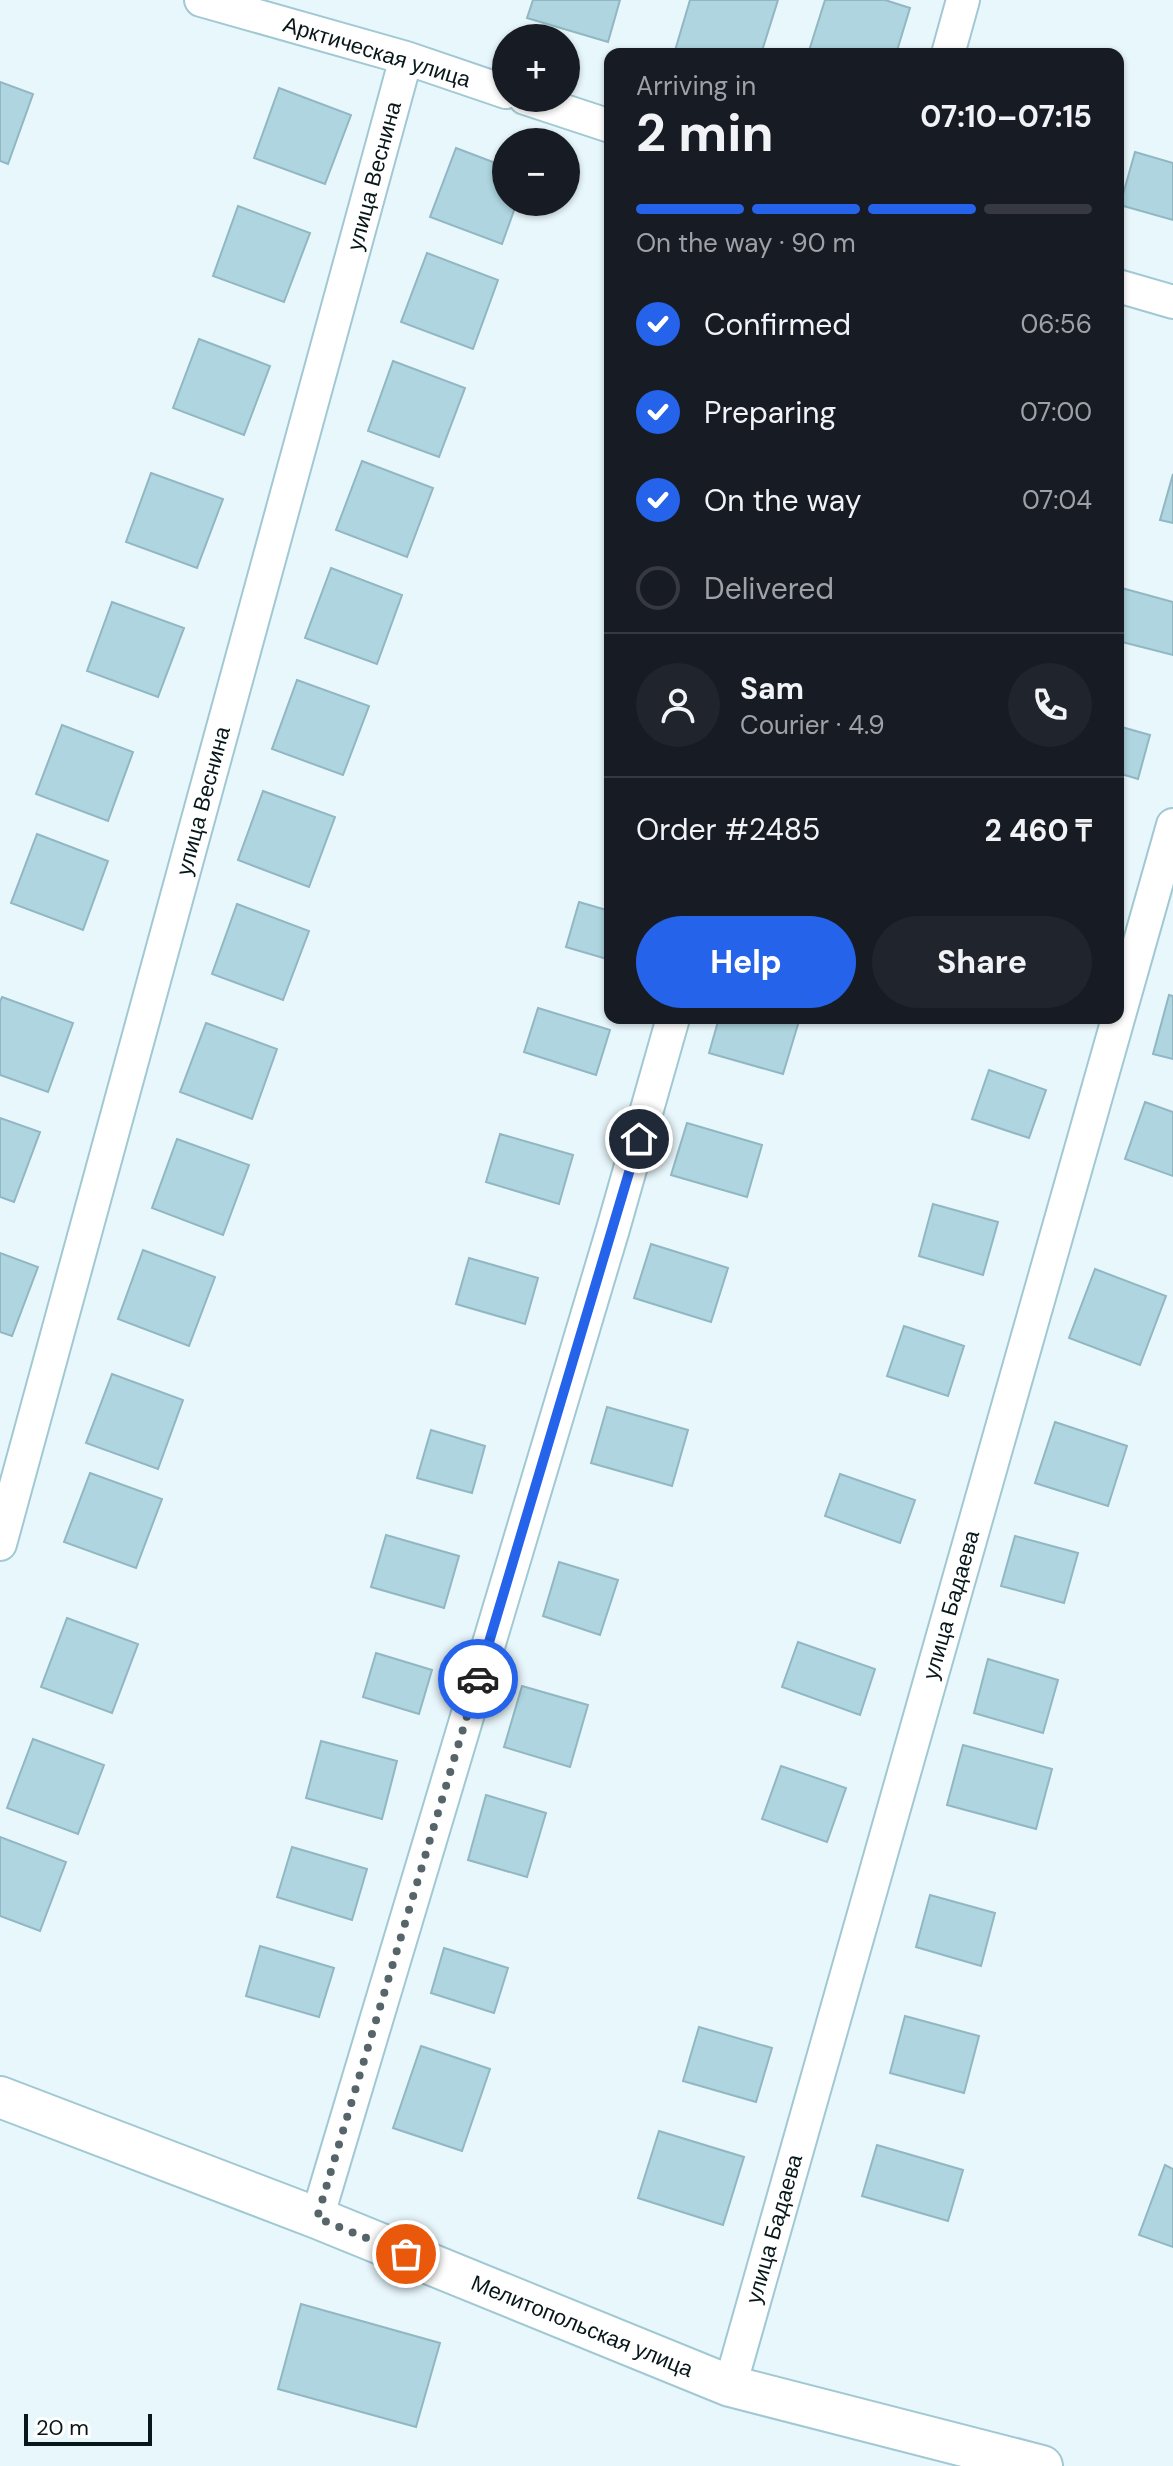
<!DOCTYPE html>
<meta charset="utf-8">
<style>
:root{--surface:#171b24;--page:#20242c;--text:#f1f3f6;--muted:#9ea1a6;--line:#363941;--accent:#2563eb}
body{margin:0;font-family:"DM Sans",sans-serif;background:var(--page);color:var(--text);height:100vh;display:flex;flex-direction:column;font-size:30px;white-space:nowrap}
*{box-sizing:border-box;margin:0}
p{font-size:26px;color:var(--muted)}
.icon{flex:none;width:44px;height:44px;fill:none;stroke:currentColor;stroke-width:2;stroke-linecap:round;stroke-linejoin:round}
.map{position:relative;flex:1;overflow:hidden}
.panel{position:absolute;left:604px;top:48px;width:520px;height:976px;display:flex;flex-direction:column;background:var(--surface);border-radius:16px;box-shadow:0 2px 6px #0004}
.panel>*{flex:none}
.tools{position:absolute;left:492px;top:24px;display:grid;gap:16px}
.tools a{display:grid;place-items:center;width:88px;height:88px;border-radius:50%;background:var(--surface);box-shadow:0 2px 6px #0004;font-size:40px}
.scale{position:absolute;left:24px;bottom:20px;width:128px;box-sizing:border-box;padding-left:8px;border:4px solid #08171a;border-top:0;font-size:22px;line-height:28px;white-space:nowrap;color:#08171a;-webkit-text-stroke:6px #fff;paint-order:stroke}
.pin{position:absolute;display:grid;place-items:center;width:68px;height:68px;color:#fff;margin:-34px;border:4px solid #fff;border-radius:50%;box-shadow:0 2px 8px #0007}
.courier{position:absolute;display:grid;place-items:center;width:80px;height:80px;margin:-40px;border:6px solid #2563eb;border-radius:50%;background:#fff;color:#222;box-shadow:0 2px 10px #0007}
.overview em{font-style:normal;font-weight:700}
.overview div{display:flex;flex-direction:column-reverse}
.overview{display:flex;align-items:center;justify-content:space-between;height:136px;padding:0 32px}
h1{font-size:52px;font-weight:700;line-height:60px}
.bar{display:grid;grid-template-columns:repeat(4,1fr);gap:12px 8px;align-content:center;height:96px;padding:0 32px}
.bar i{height:10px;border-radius:6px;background:var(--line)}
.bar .active{background:var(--accent)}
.bar p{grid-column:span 4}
.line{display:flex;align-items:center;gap:20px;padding:0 32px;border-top:2px solid var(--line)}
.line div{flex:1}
.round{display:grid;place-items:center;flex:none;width:84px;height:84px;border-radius:42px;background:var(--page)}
ol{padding:0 32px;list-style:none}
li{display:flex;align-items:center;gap:24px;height:88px}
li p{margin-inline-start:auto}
li .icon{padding:8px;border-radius:50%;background:var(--accent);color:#fff;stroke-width:4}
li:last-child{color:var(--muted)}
li i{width:44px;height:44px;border:4px solid var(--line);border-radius:50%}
.button{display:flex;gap:16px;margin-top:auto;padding:16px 32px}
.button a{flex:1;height:92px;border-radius:48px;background:var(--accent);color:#fff;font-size:32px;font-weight:700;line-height:92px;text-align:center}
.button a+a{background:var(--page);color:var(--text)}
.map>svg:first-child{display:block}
</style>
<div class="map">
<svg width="1173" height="2466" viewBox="0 0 1173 2466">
<rect width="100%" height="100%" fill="#e8f7fc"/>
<!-- building -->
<path fill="#aed5e0" stroke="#91b7c2" stroke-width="2" d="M533,0H620L608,42L527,18Z
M690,0H778L761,54H674Z
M825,0H885L910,8L896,54H808Z
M0,82L33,94L8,164L0,161Z
M279,88L351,115L325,184L254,158Z
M456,148L506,167V202H517L502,244L430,217Z
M1135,152L1173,163V220L1120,205Z
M238,206L310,233L284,302L213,276Z
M427,253L498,280L473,349L401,322Z
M199,339L270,366L244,435L173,408Z
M393,361L465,388L439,457L368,431Z
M362,461L433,488L407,557L336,530Z
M151,473L223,499L197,568L126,542Z
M1173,474V523L1160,520Z
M331,568L402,595L377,664L305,638Z
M1118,587L1173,602V655L1118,641Z
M112,602L184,628L158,697L87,671Z
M297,680L369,706L343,775L272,749Z
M62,725L133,752L108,821L36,794Z
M1118,726L1150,735L1138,779L1118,773Z
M263,791L335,817L309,887L238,860Z
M37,834L108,861L83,930L11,903Z
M579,902L610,911V960L566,947Z
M237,904L309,931L283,1000L212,974Z
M1169,995L1173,996V1059L1153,1054Z
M2,997L73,1023L48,1092L0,1075V1002Z
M538,1008L610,1030L596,1075L524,1052Z
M719,1018H787L799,1021L783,1074L709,1053Z
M206,1023L277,1049L252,1119L180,1092Z
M989,1070L1046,1090L1029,1138L972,1119Z
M1145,1102L1173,1112V1176L1125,1159Z
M0,1118L40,1132L14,1202L0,1197Z
M687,1123L762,1145L747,1197L671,1175Z
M500,1134L573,1155L559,1204L486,1182Z
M177,1139L249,1165L223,1235L152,1208Z
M933,1204L998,1222L983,1275L919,1256Z
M651,1244L728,1268L711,1322L634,1298Z
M143,1250L215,1277L189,1346L118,1319Z
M0,1253L38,1267L12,1336L0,1332Z
M469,1258L538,1278L525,1324L456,1304Z
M1095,1269L1166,1296L1140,1365L1069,1338Z
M904,1326L964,1346L948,1396L887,1376Z
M112,1374L183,1400L158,1469L86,1443Z
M607,1407L688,1430L672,1486L591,1463Z
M1055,1422L1127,1446L1108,1506L1035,1483Z
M431,1430L485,1446L472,1493L417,1478Z
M90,1473L162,1499L136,1568L64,1542Z
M840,1474L915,1500L900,1543L825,1516Z
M386,1535L459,1556L444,1608L371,1587Z
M1015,1536L1078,1553L1064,1603L1001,1586Z
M559,1562L618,1580L600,1635L543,1616Z
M67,1618L138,1644L112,1713L41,1687Z
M798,1642L875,1669L860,1715L782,1687Z
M376,1653L432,1670L419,1714L363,1697Z
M988,1659L1058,1680L1043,1733L974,1713Z
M522,1686L588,1705L570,1767L504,1747Z
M33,1739L104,1765L78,1834L7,1808Z
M321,1741L397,1761L382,1819L306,1798Z
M963,1745L1052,1769L1036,1829L947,1805Z
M781,1766L846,1788L827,1842L762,1819Z
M486,1795L546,1813L527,1877L468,1860Z
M0,1837L66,1862L40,1931L0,1916Z
M292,1847L367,1869L352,1920L277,1897Z
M930,1895L995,1913L981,1966L916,1947Z
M260,1946L334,1968L319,2017L246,1996Z
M444,1948L508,1968L494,2013L431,1993Z
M905,2016L979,2036L964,2093L890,2073Z
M699,2027L772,2048L756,2102L683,2081Z
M421,2046L490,2069L462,2151L393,2128Z
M659,2131L744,2157L723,2225L638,2198Z
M877,2145L963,2170L948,2221L862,2196Z
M1165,2165L1173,2169V2247L1139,2235Z
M301,2304L440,2343L416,2427L278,2389Z"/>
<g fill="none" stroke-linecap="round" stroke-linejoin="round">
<defs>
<path id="minor" d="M201,0L406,58L506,92
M948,54L963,0
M525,98L610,126
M1118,286L1173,302
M0,1544L406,58
M317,2218L613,1229L673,1018
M730,2386L1173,825"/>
<path id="tertiary" d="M0,2097L317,2218L730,2386L1042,2466"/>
</defs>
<!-- minor casing -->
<use href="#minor" stroke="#a1c8d3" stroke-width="36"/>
<!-- tertiary casing -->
<use href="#tertiary" stroke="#a1c8d3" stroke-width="44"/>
<!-- minor -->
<use href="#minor" stroke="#fff" stroke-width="32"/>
<!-- tertiary -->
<use href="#tertiary" stroke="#fff" stroke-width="40"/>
</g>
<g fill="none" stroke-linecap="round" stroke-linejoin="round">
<!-- done -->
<path stroke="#566569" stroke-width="8" stroke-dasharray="0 14.4" d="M406,2254L317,2218L478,1679"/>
<!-- route -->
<path stroke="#2563eb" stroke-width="10" d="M478,1679L639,1139"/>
</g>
<g text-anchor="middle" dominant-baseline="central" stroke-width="6" stroke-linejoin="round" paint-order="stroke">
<!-- street labels -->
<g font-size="22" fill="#08171a" stroke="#fff">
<text transform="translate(377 52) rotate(17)">Арктическая улица</text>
<text transform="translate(374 176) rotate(-75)">улица Веснина</text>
<text transform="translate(203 801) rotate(-75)">улица Веснина</text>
<text transform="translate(951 1605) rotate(-74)">улица Бадаева</text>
<text transform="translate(774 2229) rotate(-74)">улица Бадаева</text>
<text transform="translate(582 2326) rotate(22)">Мелитопольская улица</text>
</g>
</g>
</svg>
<div class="tools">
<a>+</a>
<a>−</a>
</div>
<div class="scale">20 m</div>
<div class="pin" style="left:406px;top:2254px;background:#ea580c"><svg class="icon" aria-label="bag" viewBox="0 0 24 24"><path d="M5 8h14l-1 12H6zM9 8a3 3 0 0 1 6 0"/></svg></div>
<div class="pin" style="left:639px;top:1139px;background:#1f2937"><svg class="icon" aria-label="home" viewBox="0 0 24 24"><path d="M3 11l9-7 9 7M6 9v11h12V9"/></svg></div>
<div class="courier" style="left:478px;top:1679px"><svg class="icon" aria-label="car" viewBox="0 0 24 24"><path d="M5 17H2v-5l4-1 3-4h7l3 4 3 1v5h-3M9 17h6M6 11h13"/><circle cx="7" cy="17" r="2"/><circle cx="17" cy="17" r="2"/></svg></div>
<section class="panel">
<div class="overview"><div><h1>2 min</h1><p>Arriving in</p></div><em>07:10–07:15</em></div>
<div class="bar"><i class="active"></i><i class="active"></i><i class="active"></i><i></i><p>On the way · 90 m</p></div>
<ol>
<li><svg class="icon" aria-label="check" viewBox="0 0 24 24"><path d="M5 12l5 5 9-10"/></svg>Confirmed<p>06:56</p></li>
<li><svg class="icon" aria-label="check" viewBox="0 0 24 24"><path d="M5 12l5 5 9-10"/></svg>Preparing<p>07:00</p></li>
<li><svg class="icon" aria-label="check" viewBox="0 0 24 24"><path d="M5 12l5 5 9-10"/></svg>On the way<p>07:04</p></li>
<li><i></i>Delivered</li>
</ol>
<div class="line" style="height:144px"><a class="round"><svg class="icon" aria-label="person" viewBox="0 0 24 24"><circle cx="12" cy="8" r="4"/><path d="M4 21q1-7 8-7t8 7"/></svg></a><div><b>Sam</b><p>Courier · 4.9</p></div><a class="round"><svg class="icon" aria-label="phone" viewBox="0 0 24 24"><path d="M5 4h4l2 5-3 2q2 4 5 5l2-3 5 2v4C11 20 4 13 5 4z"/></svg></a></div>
<div class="line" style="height:104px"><div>Order #2485</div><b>2 460 ₸</b></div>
<div class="button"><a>Help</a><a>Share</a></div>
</section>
</div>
